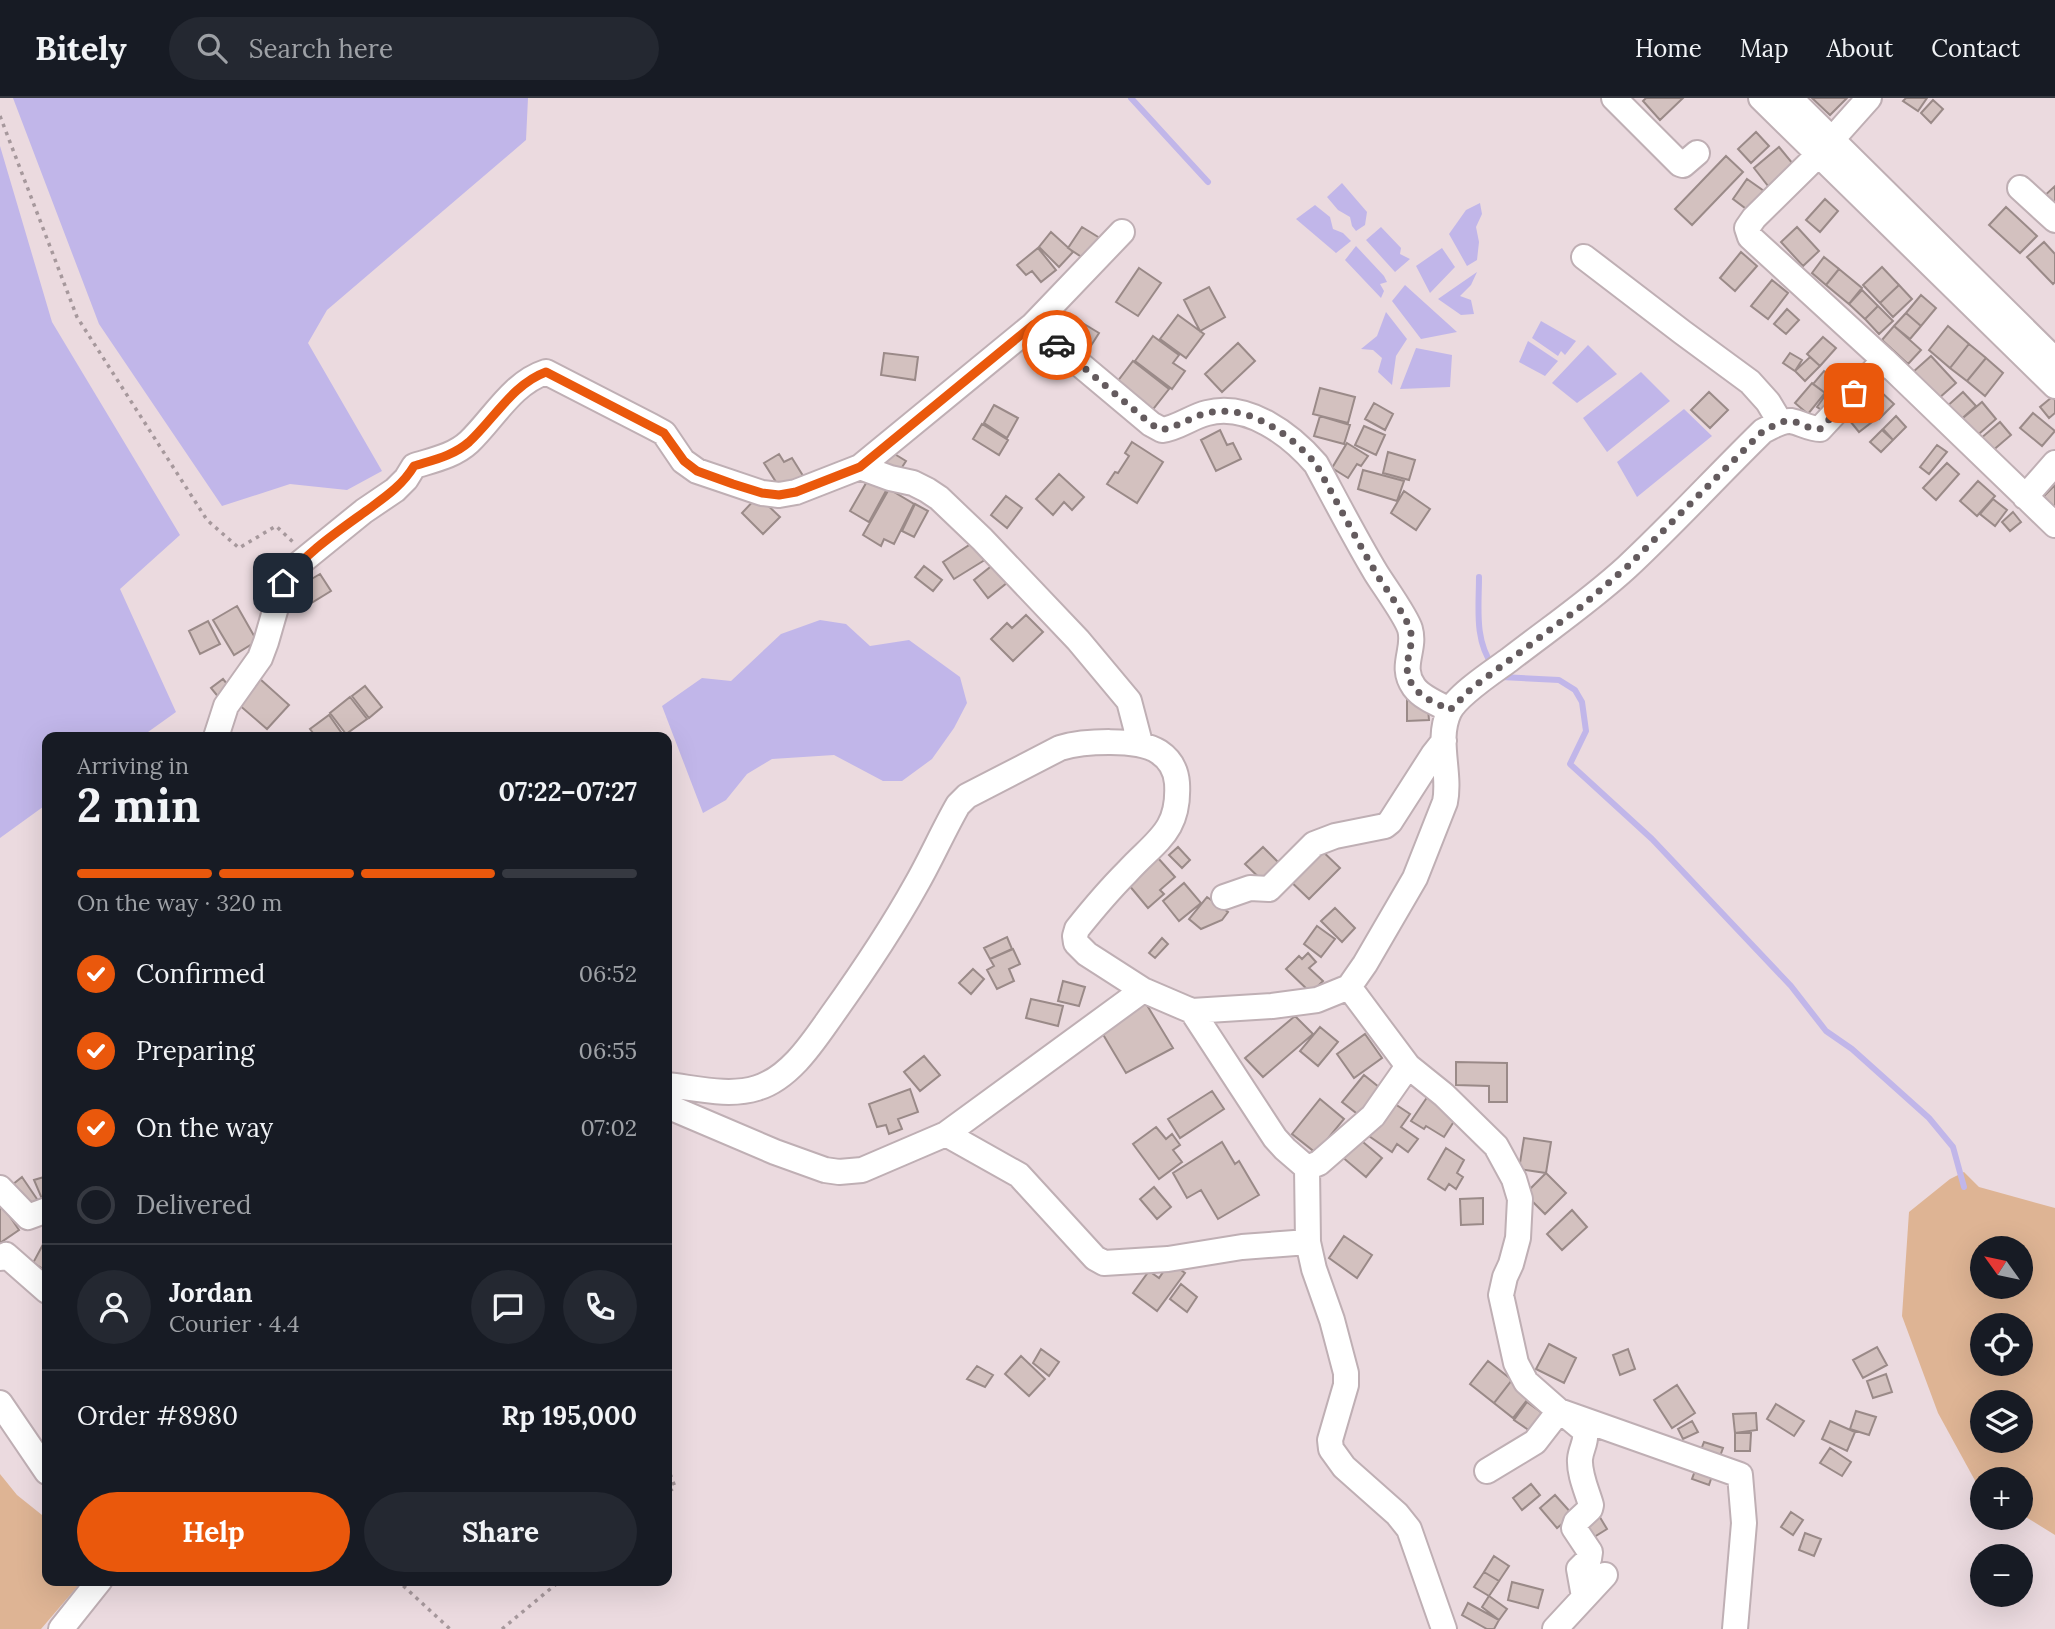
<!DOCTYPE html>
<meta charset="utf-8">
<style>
:root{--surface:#171b24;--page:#242831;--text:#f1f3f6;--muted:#9ea1a6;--line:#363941;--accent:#ea580c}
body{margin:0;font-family:Lora,serif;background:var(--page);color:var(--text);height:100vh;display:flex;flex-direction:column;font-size:26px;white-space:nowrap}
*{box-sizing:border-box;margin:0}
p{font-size:23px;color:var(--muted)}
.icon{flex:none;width:38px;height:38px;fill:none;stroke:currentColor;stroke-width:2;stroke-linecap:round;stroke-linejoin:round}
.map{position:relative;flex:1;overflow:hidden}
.panel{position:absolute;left:42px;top:634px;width:630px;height:854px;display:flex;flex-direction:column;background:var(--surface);border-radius:14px;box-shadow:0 7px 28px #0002}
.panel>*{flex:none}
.needle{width:46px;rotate:303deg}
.buttons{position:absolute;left:1970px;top:1138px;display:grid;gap:14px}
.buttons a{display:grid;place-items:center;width:63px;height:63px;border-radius:50%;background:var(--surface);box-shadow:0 7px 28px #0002;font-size:35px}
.pin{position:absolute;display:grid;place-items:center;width:60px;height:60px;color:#fff;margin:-30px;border-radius:14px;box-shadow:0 4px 10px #0006}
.courier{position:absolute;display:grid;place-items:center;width:70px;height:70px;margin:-35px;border:5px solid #ea580c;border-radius:50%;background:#fff;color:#222;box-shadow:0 2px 9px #0007}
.summary em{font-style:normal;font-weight:700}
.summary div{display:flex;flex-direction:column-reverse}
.summary{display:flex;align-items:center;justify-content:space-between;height:119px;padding:0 35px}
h1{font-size:46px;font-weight:700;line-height:52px}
.bar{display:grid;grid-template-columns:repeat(4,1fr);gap:10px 7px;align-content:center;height:84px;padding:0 35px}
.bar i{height:9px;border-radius:5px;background:var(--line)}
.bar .selected{background:var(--accent)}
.bar p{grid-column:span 4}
.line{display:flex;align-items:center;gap:18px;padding:0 35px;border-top:2px solid var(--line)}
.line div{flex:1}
.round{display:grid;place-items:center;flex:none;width:74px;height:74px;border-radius:37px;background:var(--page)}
ol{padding:0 35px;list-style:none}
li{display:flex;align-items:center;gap:21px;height:77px}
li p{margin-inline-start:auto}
li .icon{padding:7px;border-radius:50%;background:var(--accent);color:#fff;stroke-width:4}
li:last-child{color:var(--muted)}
li i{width:38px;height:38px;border:4px solid var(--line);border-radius:50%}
.button{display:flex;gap:14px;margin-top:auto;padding:14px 35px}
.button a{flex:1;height:80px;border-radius:42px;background:var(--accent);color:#fff;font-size:28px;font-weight:700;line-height:80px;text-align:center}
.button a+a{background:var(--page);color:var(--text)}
header{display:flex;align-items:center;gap:42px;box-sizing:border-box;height:98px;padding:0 35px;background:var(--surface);border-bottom:2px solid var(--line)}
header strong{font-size:33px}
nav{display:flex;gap:38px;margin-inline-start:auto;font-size:24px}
.search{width:490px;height:63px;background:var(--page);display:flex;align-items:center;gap:18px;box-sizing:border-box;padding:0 24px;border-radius:38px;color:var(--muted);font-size:26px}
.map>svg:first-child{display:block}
</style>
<header>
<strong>Bitely</strong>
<div class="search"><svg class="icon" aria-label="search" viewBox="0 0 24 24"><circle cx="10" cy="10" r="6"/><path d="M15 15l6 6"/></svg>Search here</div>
<nav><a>Home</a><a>Map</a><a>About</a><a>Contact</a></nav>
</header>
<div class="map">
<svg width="2055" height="1531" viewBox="0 0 2055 1531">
<rect width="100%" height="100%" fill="#ebdadf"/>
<!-- green -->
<path fill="#deb494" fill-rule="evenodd" d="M1964,1074L1979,1089L2055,1110V1437L2021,1416V1381H1983V1391L1978,1388L1938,1315L1902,1218L1909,1114L1950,1081ZM1983,1150H2021V1188H1983ZM1983,1227H2021V1265H1983ZM1983,1304H2021V1342H1983Z
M0,1376L17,1397L47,1421V1482H83L41,1531H0Z"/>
<!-- water -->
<path fill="#c1b6e9" d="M13,0H528L526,42L327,212L308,245L382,373L347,392L290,386L222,408L99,226Z
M0,48L52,224L180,437L120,491L176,614L141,639H47V706L0,740Z
M1342,85L1367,114L1365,127L1356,133L1352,128L1350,119L1338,112L1327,99Z
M1480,105L1482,116L1476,129L1479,144L1477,162L1467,168L1449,136L1466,112Z
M1315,107L1330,119L1333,131L1343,135L1351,143L1336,155L1296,121Z
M1381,129L1401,150L1400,156L1410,161L1395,174L1366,142Z
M1356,148L1384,178L1387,184L1380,186L1384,193L1381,200L1345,162Z
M1442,150L1455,169L1430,195L1416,168Z
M1477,174L1471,187L1460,198L1471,202L1474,216L1461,217L1438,201Z
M1405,187L1457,234L1421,241L1392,203Z
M1386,214L1407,241L1396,258L1392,287L1378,274L1382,260L1373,252L1361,251L1377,238Z
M1541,223L1576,243L1565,257L1561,253L1558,258L1532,240Z
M1528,243L1558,263L1545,278L1519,264Z
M1588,247L1617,276L1577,305L1552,285Z
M1416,250L1452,257L1450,289L1400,291Z
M1641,274L1670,303L1607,354L1583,320Z
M1684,311L1712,338L1637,399L1617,364Z
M820,522L846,526L870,548L909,542L960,579L967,605L954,630L932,661L902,683H883L834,657L772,661L747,676L726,702L703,715L662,608L702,580L731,583L781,536Z"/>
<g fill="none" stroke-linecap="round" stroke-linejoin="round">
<!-- stream -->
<path stroke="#c1b6e9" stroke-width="6" d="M1131,0L1208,84
M1479,479C1479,509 1474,542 1493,568
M1501,579L1559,582L1575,592L1582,604L1586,633L1570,666L1652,741L1791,888L1826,933L1852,951L1929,1020L1953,1049L1964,1089"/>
</g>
<!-- building -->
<path fill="#d3c1bf" stroke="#9a8a88" stroke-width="2" d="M1646,0H1683L1660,22L1643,3Z
M1812,0H1847L1830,17Z
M1906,0H1927L1918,13L1903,3Z
M1933,2L1943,11L1931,25L1921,15Z
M1756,34L1769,48L1751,65L1738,51Z
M1779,49L1798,72L1772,93L1754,70Z
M1726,58L1743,74L1692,127L1675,111Z
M1747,81L1764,93L1749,113L1733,101Z
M2055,88V117L2041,101Z
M1825,101L1838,113L1820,134L1806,122Z
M2006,109L2037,138L2020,155L1989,127Z
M1082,129L1103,142L1089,164L1068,150Z
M1797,129L1819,153L1803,168L1781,144Z
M1051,134L1073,154L1059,169L1039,149Z
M2044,144L2055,156V184L2053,186L2027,159Z
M1038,150L1056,172L1041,184L1032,173L1026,177L1017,167Z
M1741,154L1757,168L1735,193L1720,180Z
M1824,159L1839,171L1826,187L1812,175Z
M1882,169L1899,187L1880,205L1863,187Z
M1139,170L1161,185L1138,218L1116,204Z
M1839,171L1862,190L1849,206L1826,187Z
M1772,182L1788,195L1768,221L1751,208Z
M1899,187L1912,201L1893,219L1880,205Z
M1209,189L1225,219L1200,233L1184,202Z
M1862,192L1878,208L1865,221L1849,206Z
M1921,197L1936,210L1921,228L1906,215Z
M1878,208L1893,223L1879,236L1865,221Z
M1787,211L1799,222L1786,236L1774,226Z
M1066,215L1099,235L1087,254L1054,234Z
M1906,215L1921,228L1910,241L1894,228Z
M1178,217L1204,236L1186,260L1160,241Z
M1894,228L1921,252L1908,266L1882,242Z
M1948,228L1969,246L1950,270L1929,252Z
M1153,238L1179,257L1173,265L1185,273L1172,291L1135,263Z
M1823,239L1836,250L1820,268L1807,256Z
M1041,240L1063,257L1049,275L1027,259Z
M1238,245L1255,263L1222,294L1205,276Z
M1969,246L1986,260L1967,283L1950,270Z
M884,255L918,259L915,282L881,277Z
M1790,255L1802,262L1795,273L1783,265Z
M1931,258L1956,285L1938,301L1913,274Z
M1810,259L1820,268L1805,283L1795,273Z
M1986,260L2003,275L1985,298L1967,283Z
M1133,263L1169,291L1150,315L1114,288Z
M1824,273L1836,282L1825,295L1813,286Z
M1835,284L1844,290L1826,315L1817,309Z
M1812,285L1825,295L1808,316L1795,305Z
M1320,290L1355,299L1348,325L1313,316Z
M1879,292L1894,306L1879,321L1865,307Z
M1709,294L1728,312L1710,330L1691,312Z
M1963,294L1976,308L1957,325L1944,311Z
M2052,299L2055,302V315L2049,320L2040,309Z
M1982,304L1996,321L1972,342L1957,325Z
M1374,305L1393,316L1385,332L1365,321Z
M994,307L1018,320L1007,340L984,325Z
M1862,312L1872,324L1859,334L1850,323Z
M2033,315L2055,333L2042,348L2020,330Z
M1320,318L1350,327L1344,346L1314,338Z
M1896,318L1906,329L1893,342L1883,331Z
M2000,324L2011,337L1991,354L1980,341Z
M982,326L1008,342L999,357L973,341Z
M1364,328L1385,337L1376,357L1355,347Z
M1220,332L1227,347L1233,345L1241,361L1216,373L1201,342Z
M1882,332L1893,342L1881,354L1870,344Z
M1132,344L1163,364L1137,405L1107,386L1115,374L1118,375L1129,358L1125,355Z
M1347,345L1368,358L1361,368L1357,366L1348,380L1332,370Z
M1937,347L1947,354L1929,376L1920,369Z
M888,352L906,363L895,380L877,369Z
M1388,354L1415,362L1409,382L1383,375Z
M779,356L784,364L792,360L805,381L783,395L764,365Z
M1947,365L1959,376L1936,402L1923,390Z
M1363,372L1404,383L1397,403L1358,391Z
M1059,376L1084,399L1072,412L1064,404L1053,417L1036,401Z
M869,380L887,391L869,424L850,413Z
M1978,383L1995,398L1977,418L1960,403Z
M2055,387V419L2039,403Z
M889,391L914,406L894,446L884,441L881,448L863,437Z
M1404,393L1430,411L1416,432L1391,415Z
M758,398L780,419L763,436L742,415Z
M1006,398L1022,410L1007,430L991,417Z
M1993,401L2007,412L1995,428L1980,416Z
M915,406L928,413L914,439L902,433Z
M2013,414L2021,424L2010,433L2002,424Z
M977,442L988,460L954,481L943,464Z
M994,466L1008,484L988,500L974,482Z
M924,468L942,482L933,493L915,479Z
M320,476L331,493L308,507L298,489Z
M237,508L257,543L234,557L213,522Z
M1026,517L1043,534L1013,563L991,541L1007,525L1012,530Z
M208,523L220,546L200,556L189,533Z
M223,581L232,592L220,601L211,590Z
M260,581L289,607L267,631L238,606Z
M365,588L382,609L369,620L352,598Z
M350,599L367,621L346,636L330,615Z
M1427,600L1429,622L1407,623V602Z
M329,617L343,637L341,639H316L310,631Z
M1317,748L1340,770L1309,801L1286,779Z
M1178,749L1190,762L1182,770L1169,757Z
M1263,749L1286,772L1269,789L1245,766Z
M1158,760L1175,779L1160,792L1164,796L1148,810L1128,786Z
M1184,785L1201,805L1179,823L1163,803Z
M1207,799L1228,814L1222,822L1201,831L1189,821Z
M1335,810L1355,830L1342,844L1321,823Z
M1317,828L1335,841L1321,859L1304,846Z
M1007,839L1012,851L990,861L984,850Z
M1162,840L1168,846L1155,860L1149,855Z
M1013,851L1020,866L1009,871L1014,883L997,891L987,872L994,868L990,861Z
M1308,855L1316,864L1309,870L1323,883L1311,895L1286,871L1299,858L1302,861Z
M973,871L984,881L971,896L959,885Z
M1063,883L1085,889L1079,908L1058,903Z
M1031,901L1063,908L1058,928L1026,920Z
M1145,904L1173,950L1126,975L1101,933Z
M1295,918L1313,936L1263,979L1245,960Z
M1320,929L1338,944L1318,968L1300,953Z
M1365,936L1382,960L1354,980L1337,956Z
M924,958L940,977L920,993L904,974Z
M1456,964L1507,965V1004H1489V988L1456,987Z
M1364,977L1385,994L1364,1021L1342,1004Z
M910,991L918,1014L898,1021L902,1031L889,1036L886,1027L877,1029L869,1006Z
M1212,993L1224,1011L1180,1040L1168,1021Z
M1430,995L1460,1014L1444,1039L1426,1028L1424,1031L1411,1023Z
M1320,1001L1344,1021L1316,1055L1292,1036Z
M1389,1002L1410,1016L1401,1029L1418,1041L1408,1054L1397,1046L1392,1054L1366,1036Z
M1156,1029L1166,1041L1172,1036L1180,1047L1173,1052L1182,1064L1159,1081L1133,1046Z
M1357,1039L1382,1060L1366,1079L1341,1058Z
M1524,1040L1551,1044L1546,1075L1519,1071Z
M1222,1044L1235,1066L1239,1063L1259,1097L1218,1121L1201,1092L1187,1100L1173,1075Z
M1446,1050L1464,1062L1457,1075L1463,1079L1456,1091L1449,1086L1445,1092L1428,1081Z
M1546,1075L1566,1095L1545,1116L1525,1096Z
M47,1078V1107L45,1108L34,1082Z
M22,1079L39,1104L26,1115L2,1095Z
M1154,1089L1171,1109L1157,1121L1140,1101Z
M1483,1100V1126L1461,1127L1460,1101Z
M0,1104L19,1132L0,1145Z
M1572,1112L1587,1129L1562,1152L1547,1136Z
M1344,1138L1372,1157L1357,1180L1329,1160Z
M47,1139V1173L33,1165Z
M1170,1164L1185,1175L1157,1213L1133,1195L1149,1173L1159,1180Z
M1181,1186L1197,1199L1187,1214L1170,1201Z
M1549,1246L1576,1260L1564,1285L1536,1271Z
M1877,1249L1887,1267L1863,1280L1853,1262Z
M1041,1251L1059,1264L1049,1278L1033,1265Z
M1628,1251L1635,1271L1620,1277L1613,1257Z
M1021,1258L1045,1281L1029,1298L1005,1276Z
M1488,1263L1512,1282L1494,1305L1470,1286Z
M977,1268L993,1277L985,1289L967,1281Z
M1886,1276L1892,1294L1873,1300L1867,1283Z
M1512,1282L1531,1297L1513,1320L1494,1305Z
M1677,1287L1695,1315L1672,1330L1654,1302Z
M1527,1304L1545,1317L1533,1335L1514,1322Z
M1776,1306L1804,1323L1794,1338L1767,1321Z
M1856,1313L1876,1319L1869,1337L1850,1331Z
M1756,1315L1757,1332L1735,1335L1733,1316Z
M1692,1323L1698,1334L1683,1341L1678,1331Z
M1830,1323L1855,1334L1847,1353L1822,1341Z
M1735,1335H1751L1750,1353H1735Z
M1704,1344L1723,1350L1718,1364L1699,1357Z
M1830,1350L1851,1364L1842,1378L1820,1365Z
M1696,1370L1713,1375L1709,1387L1692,1381Z
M1531,1386L1540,1397L1522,1412L1513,1400Z
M1555,1397L1573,1417L1557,1430L1540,1410Z
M1791,1414L1803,1422L1793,1437L1781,1429Z
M1598,1416L1607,1431L1586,1444L1578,1429Z
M1805,1435L1821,1441L1814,1458L1799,1452Z
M1494,1458L1509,1468L1499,1483L1484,1474Z
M1484,1474L1499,1483L1489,1498L1474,1489Z
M1512,1484L1543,1492L1538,1510L1508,1502Z
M1489,1498L1507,1511L1499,1522L1482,1509Z
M1468,1505L1499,1522L1494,1531H1487L1462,1517Z"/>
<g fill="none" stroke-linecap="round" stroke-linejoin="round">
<defs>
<path id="minor" d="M1614,0L1680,66L1683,67L1697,55
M1761,0L2055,288
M1790,0L2055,262
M1869,0L1819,56L1754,120L1747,130L1750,139L1884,262L2055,427
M2020,90L2055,122
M1584,159L1682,234L1750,284L1768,304L1780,324
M1033,227L1151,326L1162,332C1178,330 1191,319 1207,315C1248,304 1291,337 1316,366C1336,403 1355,440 1376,475C1384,488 1406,518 1410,531C1416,552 1399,568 1414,589C1422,600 1438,606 1450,612
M860,369L890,380L913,385L927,392L939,400L982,441L1078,542L1129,603L1140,645
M2025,399L2055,365
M216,639L226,608L260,560L266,544L283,485L295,469L364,413L395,392L406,381L414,368C433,362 454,358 469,344C494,320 512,285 546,274L651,328L664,335L683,363L697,373L762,395L779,397L796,394L860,369L1033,227L1122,134
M1224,799L1250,790L1269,791L1314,746L1335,738L1385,728L1390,724L1433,657L1444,643
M1349,889L1408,968L1444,997L1496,1048L1514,1081L1520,1101L1518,1140L1511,1166L1505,1179L1501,1197L1516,1265L1526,1284L1559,1313L1535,1344L1487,1373
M1192,913L1272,908L1317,902L1349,889L1365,866L1415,780L1445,704C1451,675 1436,642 1449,614C1457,597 1494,573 1509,562C1549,531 1590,503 1627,469C1674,425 1717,378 1763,333C1772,329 1781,322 1791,323C1801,325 1810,331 1820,331L1884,262
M667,987C695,990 729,999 757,990C790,980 813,944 832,917C862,875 891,832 916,787C931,761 943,733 958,707L967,698L1060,650C1084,643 1138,640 1159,654C1171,662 1176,672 1177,685C1180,734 1155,743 1127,774C1109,792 1093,811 1077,831L1075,838L1076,845L1087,856L1143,892L1192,913L1275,1040L1285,1051L1307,1070L1308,1144L1314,1171L1332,1222L1346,1275V1287L1330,1342L1331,1351L1344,1369L1397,1416L1409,1431L1444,1531
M667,1008L775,1054L825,1072L839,1074L862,1072L946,1036L1143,892
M946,1036L1019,1077L1095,1160L1104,1165L1168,1161L1242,1149L1308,1144
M1307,1070L1319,1065L1373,1018L1408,968
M0,1090L28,1119L47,1112
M0,1160L6,1157L47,1193
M0,1305L47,1374
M1559,1313L1740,1377L1744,1425L1735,1531
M1567,1318L1585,1333C1587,1344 1581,1350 1580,1361C1579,1376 1587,1393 1591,1407L1590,1411L1576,1424L1574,1430L1590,1454L1589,1461L1579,1471L1584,1499
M61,1531L100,1482
M1555,1531L1605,1477"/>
</defs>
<!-- minor casing -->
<use href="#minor" stroke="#bfafb4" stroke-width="28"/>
<!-- path -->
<path stroke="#a6989c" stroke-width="3.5" stroke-dasharray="3.5 5" stroke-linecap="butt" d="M0,18L77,219L207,422L239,450L276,428L294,445
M667,1368L675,1389L667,1395
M397,1482L450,1531
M502,1531L561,1482"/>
<!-- minor -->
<use href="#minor" stroke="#fff" stroke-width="24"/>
</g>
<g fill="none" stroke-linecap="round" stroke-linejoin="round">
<!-- done -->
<path stroke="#645b5e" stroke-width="7" stroke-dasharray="0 12.6" d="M1057,247L1151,326L1161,332C1178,329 1191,319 1207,315C1248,305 1291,337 1316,366C1337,404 1357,443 1379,480C1387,492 1406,519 1410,531C1416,552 1398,568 1414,589C1422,600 1438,606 1450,612L1472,590L1582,508L1628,468L1763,333C1772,329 1781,322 1791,323C1802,325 1810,332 1820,331L1854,295"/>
<!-- route -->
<path stroke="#ea580c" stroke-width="9" d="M283,485C304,456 337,434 366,413C385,399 402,388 414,368C433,362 453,358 469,344C494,321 513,286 546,274L664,335L684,363L697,373L733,386L762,395L779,397L796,394L860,369L1033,227L1057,247"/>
</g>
</svg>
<div class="buttons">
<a><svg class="needle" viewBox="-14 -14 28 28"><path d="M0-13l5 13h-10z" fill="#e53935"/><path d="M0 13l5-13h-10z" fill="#9ea1a6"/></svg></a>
<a><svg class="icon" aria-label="locate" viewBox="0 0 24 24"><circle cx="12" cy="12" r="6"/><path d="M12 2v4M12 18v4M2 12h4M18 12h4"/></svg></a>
<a><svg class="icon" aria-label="layers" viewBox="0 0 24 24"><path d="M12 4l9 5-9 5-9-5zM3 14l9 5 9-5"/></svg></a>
<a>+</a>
<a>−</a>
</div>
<div class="pin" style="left:1854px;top:295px;background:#ea580c"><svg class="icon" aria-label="bag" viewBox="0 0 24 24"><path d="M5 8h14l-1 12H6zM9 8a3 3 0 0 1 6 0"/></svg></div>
<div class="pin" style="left:283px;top:485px;background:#1f2937"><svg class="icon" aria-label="home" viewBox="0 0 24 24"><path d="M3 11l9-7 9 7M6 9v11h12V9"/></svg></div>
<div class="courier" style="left:1057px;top:247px"><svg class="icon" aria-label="car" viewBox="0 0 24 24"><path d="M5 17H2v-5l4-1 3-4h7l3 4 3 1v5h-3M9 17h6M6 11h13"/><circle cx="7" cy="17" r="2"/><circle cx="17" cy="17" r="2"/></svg></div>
<section class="panel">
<div class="summary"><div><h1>2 min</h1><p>Arriving in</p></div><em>07:22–07:27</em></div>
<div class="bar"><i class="selected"></i><i class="selected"></i><i class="selected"></i><i></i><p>On the way · 320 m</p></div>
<ol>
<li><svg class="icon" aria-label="check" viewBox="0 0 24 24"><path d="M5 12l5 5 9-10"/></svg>Confirmed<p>06:52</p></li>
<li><svg class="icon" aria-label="check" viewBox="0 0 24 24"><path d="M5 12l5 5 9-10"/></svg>Preparing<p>06:55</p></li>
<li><svg class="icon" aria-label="check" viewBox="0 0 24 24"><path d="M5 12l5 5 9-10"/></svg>On the way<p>07:02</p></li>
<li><i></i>Delivered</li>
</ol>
<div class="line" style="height:126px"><a class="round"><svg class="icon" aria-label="person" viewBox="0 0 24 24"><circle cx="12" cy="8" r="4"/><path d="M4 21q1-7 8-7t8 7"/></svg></a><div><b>Jordan</b><p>Courier · 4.4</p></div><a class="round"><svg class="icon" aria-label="chat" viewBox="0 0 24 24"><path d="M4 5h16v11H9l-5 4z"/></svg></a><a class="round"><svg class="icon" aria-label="phone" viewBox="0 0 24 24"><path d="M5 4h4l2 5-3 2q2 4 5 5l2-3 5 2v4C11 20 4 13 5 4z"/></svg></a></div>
<div class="line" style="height:91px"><div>Order #8980</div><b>Rp 195,000</b></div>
<div class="button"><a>Help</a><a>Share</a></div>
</section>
</div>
